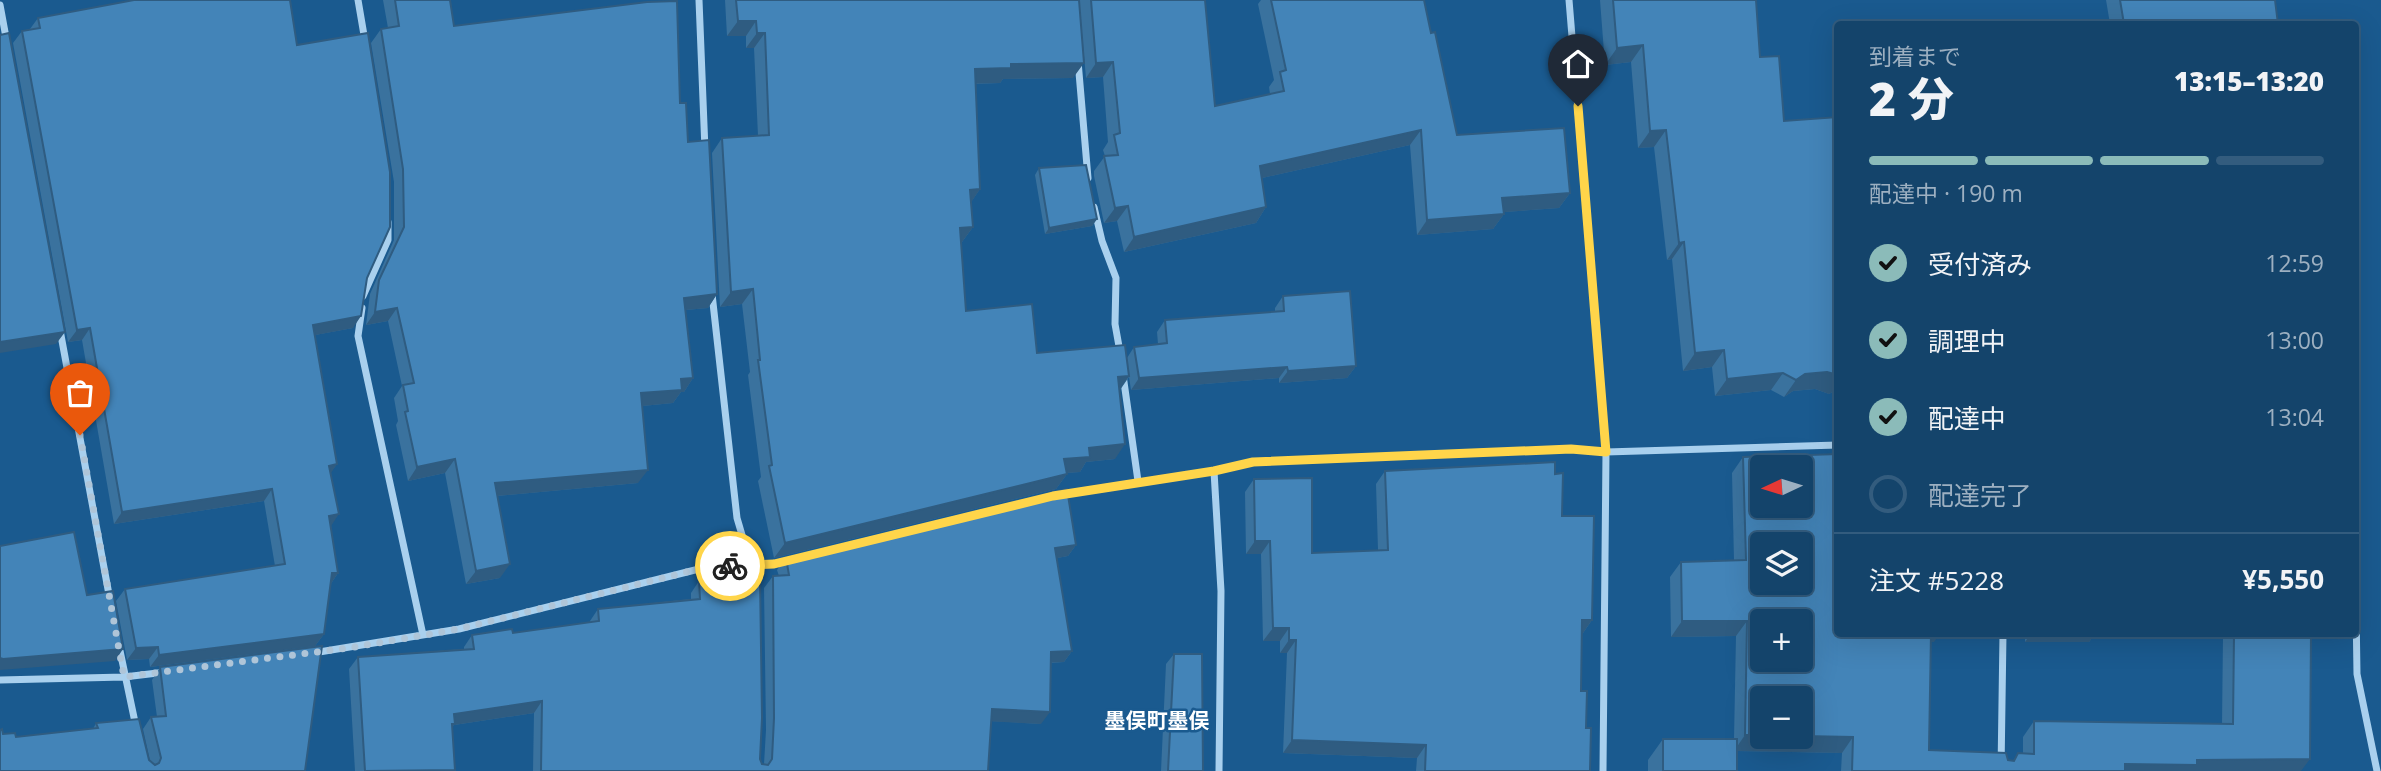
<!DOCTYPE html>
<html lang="ja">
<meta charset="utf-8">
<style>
:root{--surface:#14446b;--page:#214e73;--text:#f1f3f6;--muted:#9db0c1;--line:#335c7e;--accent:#8bbbb9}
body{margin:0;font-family:"Open Sans","Noto Sans JP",sans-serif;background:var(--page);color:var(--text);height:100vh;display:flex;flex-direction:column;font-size:26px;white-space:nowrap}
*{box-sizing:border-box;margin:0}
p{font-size:23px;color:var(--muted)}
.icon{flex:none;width:38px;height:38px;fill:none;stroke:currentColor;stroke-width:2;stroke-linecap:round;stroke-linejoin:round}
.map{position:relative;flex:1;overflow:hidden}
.drawer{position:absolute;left:1834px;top:21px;width:525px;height:616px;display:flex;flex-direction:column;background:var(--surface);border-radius:7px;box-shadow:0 7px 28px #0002,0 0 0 2px var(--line)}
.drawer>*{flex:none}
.needle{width:46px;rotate:266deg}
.tools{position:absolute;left:1750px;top:455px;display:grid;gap:14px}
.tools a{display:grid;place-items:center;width:63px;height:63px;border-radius:7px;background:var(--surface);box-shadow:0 7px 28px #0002,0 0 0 2px var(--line);font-size:35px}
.pin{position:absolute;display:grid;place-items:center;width:60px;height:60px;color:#fff;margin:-72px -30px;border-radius:50% 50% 50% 0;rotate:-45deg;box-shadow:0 0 7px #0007}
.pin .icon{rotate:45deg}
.courier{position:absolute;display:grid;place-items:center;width:70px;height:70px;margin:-35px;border:5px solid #ffd54a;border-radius:50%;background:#fff;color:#222;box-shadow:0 2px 9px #0007}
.overview em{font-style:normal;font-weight:800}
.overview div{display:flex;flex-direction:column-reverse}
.overview{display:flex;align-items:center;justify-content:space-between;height:119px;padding:0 35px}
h1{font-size:46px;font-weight:800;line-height:52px}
.bar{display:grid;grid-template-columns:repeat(4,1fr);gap:10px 7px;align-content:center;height:84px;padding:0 35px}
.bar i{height:9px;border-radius:5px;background:var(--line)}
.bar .current{background:var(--accent)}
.bar p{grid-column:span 4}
.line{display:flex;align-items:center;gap:18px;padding:0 35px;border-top:2px solid var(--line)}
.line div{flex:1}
ol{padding:0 35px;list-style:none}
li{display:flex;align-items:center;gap:21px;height:77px}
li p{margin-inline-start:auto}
li .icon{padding:7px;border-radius:50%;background:var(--accent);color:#111;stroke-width:4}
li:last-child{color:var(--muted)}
li i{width:38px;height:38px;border:4px solid var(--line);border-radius:50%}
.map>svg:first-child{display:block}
</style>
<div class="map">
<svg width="2381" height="771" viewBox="0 0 2381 771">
<rect width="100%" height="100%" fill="#1a5a8f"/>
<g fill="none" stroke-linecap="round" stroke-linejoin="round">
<!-- minor -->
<path stroke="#a9d0ee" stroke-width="7" d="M358,0L365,41
M699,0L705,150
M1569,0L1606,452L1603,771
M0,5L7,43
M1078,61L1088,178
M1094,207L1102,241L1116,278L1115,324L1120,352
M712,294L737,518L757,586
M363,296L388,240V222
M362,308L358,336L423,635
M60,330L110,600
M1123,375L1138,481
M1214,471L1221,591L1219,771
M1058,495L1214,471L1253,462L1571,449L1606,452L1838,445
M2356,608L2357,674L2377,771
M119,646L136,727
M313,653L459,629L711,566L774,564L791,560
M0,680L124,677L166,672
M2001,771L2003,634"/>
</g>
<!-- wall -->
<path fill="#3a729e" d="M383,0H450L454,26L680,103L717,294L708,308L685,310L693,378L684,392H681L673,403L642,406L638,483L497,496L500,578L466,584L445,473L408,481L396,425L398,421L394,398L402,386L388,321L366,325L370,294L394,240V182L371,43L381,29L388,28Z
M725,0H1079L1073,78L1003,79L1000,83L975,84L980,189L971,202L973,227L962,242H961L966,311L1037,353L1127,358L1134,347L1158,344L1157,332L1165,320L1275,312V308L1283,296L1356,366L1347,378L1279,383V378L1131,390L1129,377L1120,390L1115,459L1086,462L1080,472L1066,473L1067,474L1056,489L774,558L758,481L761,477L748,375L750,372L742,304L720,307L712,153L722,138L758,136L754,48H746V36H727Z
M1079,0H1205L1215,106L1270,94L1269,87L1274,80L1258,4L1261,0H1424L1431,33L1457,135L1570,193L1559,208L1504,212V214L1493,229L1417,235L1410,145L1262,178L1266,207L1256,223L1124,252L1117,221L1104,223L1094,176V171L1105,156L1103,150L1108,142L1103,77L1086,78Z
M1600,0H1756L1760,57L1784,121L1838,117V389L1829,394L1815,389L1793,391L1784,397L1771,390L1715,396L1712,367L1683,371L1672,259L1667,260L1654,147L1638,148L1631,62L1605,65Z
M2106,0H2275L2278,24H2110Z
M38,18L297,45L367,278L353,328L315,335L337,464L330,473L331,526L338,573L330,585L324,634L315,646L150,667L149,659L127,660L116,601L125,589L275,566L264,501L114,524L82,340L68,342L13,43L22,31L30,29Z
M1039,168L1097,219L1092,226L1045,234L1035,175Z
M1743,457L1934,642H1931L1929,750L2013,761L2018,753H2023V737L2034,721L2222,724L2223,635H2199V634H2311L2301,771H1841L1842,753L1737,751V771H1648V760L1663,739H1734L1736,636L1671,637L1670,577L1681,562L1734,561L1732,473Z
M1385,471L1555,474L1562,516L1592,620L1583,633H1582L1581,691L1590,771H1416L1417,758L1283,753L1287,653H1280V641H1263L1261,554H1246L1245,492L1254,479L1312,553L1378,550L1376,484Z
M1076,545L1068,556L1057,558L1072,651L1064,662L1051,663L1041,724L991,721L988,771H533L534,713L454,725L452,728L454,771H355L349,669L358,657L464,649V647L472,635L513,633L590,622V621L598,609L691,599V593L699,581L760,759L762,764H764L766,730L764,588L773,576H779L777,570L786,558Z
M2025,634H2095L2089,642H2025Z
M1174,654L1203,771H1161L1166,664Z
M160,667L305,771H0L3,734L16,737L93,729L96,723L150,761L143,729L151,717H157L152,680Z"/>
<!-- shaded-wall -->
<path fill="#2f5c81" d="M738,21H756L746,36H727Z
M757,33H765L754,48H746Z
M1643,45L1631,62L1605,65L1617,48Z
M1113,62L1103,77L1086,78L1096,63Z
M1084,63L1073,78L1003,79L1000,83L964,84L975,69L1011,64Z
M1421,130L1410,145L1249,181L1260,166Z
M1666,130L1654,147L1638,148L1650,131Z
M980,189L970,204V190Z
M1570,193L1559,208L1492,213L1502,198Z
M1128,206L1117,221L1104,223L1115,208Z
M1266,207L1256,223L1124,252L1134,237Z
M1504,214L1493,229L1417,235L1427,220Z
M1097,219L1092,226L1045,234L1049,228Z
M973,227L962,242L949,243L960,228Z
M1684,242L1672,259L1667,260L1679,243Z
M753,289L742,304L720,307L731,292Z
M717,294L708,308L674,311L684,298Z
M397,308L388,321L366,325L375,312Z
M361,316L353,328L305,337L313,325Z
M90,328L82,340L68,342L77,330Z
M65,332L56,344L0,353V342Z
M1724,350L1712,367L1683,371L1695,353Z
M1356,366L1347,378L1279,383L1288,371Z
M1287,367L1279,378L1131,390L1139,378Z
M1827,372L1838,375V389L1829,394L1815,389L1793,391L1784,397L1796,380L1805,374Z
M1783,373L1771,390L1715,396L1727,379Z
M1129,376L1119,391L1118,377Z
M693,378L684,392H681L673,403L632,407L641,393L681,379Z
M1125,444L1115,459L1086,462L1080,472L1053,474L1064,459L1089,448Z
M455,459L445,473L408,481L417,467Z
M337,464L329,476V466Z
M648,470L638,483L485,497L495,483Z
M1067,474L1056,489L774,558L785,543Z
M272,489L264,501L114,524L122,512Z
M339,514L331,526L329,516Z
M1255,541H1270L1261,554H1246Z
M1076,545L1068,556L1047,560L1055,548Z
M510,564L500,578L466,584L476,571Z
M332,573H338L330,585Z
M1582,620H1592L1583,633H1573Z
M1682,621H1747L1736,636L1671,637Z
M1273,628H1289L1280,641H1263Z
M324,634L315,646L150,667L159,655Z
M1927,634H1940L1934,642H1920Z
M2031,634H2095L2089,642H2025Z
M2201,634H2224L2223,635H2199Z
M1289,640H1296L1287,653H1280Z
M158,647L149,659L127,660L136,648Z
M123,649L115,661L0,670V658Z
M1072,651L1064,662L1043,663L1051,652Z
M542,701L534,713L454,725L447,736L454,714Z
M992,709L1050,712L1041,724L983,721Z
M1745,735H1762V737H1853L1842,753L1734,751Z
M1292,740L1426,745L1417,758L1283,753Z
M2310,759L2301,771H2120L2125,764L2197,760Z"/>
<!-- building -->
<path fill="#4384b8" stroke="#2f5c81" stroke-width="2" fill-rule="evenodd" d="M134,0H290L297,45L368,33L390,172V227L367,278L361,316L313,325L337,464L329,466L339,514L329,516L338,573H332L324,634L159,655L158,647L136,648L125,589L285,564L272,489L122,512L90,328L77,330L22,31L40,28L38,18Z
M395,0H450L454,26L647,2L677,1L680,103H686L688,142L709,140L717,294L684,298L693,378L681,379L682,390L641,393L648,470L495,483L510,564L476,571L455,459L417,467L405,412L408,411L403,385L414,383L397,308L375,312L379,280L404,227L403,169L381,29L399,26Z
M736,0H1079L1084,63L1011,64V68L975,69L980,189L970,190L973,227L960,228L966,311L1032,304L1037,353L1125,345L1129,376L1118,377L1125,444L1089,448L1090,457L1064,459L1067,474L785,543L769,466L772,465L758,360H760L753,289L731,292L722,138L769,135L765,33H757L756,21H738Z
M1091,0H1205L1215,106L1284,91L1280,72L1286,70L1271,0H1424L1431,33L1435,32L1457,135L1564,128L1570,193L1502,198L1504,214L1427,220L1421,130L1260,166L1266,207L1134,237L1128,206L1115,208L1105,161L1104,156L1118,155L1114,135L1120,133L1113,62L1096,63Z
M1613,0H1756L1760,57L1779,56L1784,121L1838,117V375L1827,372L1805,374L1796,380L1783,373L1727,379L1724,350L1695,353L1684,242L1679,243L1666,130L1650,131L1643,45L1617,48Z
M2120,0H2275L2278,24H2124Z
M9,33L65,332L0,342V35Z
M1086,165L1097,219L1049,228L1039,168Z
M1350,291L1356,366L1288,371L1287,367L1139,378L1134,347L1167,343L1165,320L1284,311L1283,296Z
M1838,454V634H1931L1929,750L2006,753L2008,760L2014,761L2018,753L2034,754V721L2233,724L2234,634H2311L2310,759L2197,760V765L2125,764V771H1852L1853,737L1801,736V698H1762V735H1745L1747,621H1682L1681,562L1746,560L1743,457ZM1762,467H1801V506H1762ZM1762,544H1801V583H1762ZM1762,621H1801V660H1762Z
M1555,462V474L1563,473L1562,516H1594L1592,620H1582L1581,691H1587L1586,728H1591L1590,771H1425L1426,745L1292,740L1296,640H1289V628H1273L1270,541H1255L1254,479L1312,478V553L1388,550L1385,471Z
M1067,489L1076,545L1055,548L1072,651L1051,652L1050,712L992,709L988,771H541L542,701L454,714L455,724H452L455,770L365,771L358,657L474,649L472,635L512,629L513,633L599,621L598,609L700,599L699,581L760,577L762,718L760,759L762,764L768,765L772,759L774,718L773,576L789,575L786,558Z
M74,532L87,595L113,591L123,649L3,659L0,658V546Z
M322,646L305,771H0V730L2,729L3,734L15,733L16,737L98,728L96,723L139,719L149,760L155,765L159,763L161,758L151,717L166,716L160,667Z
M1174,654H1202L1203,771H1168Z
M1663,739H1737V771H1663Z"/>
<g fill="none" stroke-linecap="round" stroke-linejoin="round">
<!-- done -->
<path stroke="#afc5d8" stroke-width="7" stroke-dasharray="0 12.6" d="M80,435L124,677L355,647L459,629L711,566H730"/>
<!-- route -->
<path stroke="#ffd54a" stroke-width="9" d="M730,566L774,564L1053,496L1214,471L1253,462L1571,449L1606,452L1578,106"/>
</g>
<g text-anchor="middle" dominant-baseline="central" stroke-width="5" stroke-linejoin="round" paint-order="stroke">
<!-- quarter labels -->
<g font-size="21" font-weight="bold" fill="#fff" stroke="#1a5a8f">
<text x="1157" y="720">墨俣町墨俣</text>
</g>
</g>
</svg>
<div class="tools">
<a><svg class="needle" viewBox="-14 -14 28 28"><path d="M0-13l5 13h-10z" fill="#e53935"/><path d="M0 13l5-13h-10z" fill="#9db0c1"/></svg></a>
<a><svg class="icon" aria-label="layers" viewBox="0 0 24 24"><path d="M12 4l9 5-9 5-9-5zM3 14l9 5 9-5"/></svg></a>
<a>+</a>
<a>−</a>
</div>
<div class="pin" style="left:80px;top:435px;background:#ea580c"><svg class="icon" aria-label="bag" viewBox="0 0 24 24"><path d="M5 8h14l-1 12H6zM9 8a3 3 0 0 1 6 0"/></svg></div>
<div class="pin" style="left:1578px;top:106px;background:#1f2937"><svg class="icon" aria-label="home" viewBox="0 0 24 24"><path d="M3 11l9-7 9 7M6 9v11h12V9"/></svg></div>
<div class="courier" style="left:730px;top:566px"><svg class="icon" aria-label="bike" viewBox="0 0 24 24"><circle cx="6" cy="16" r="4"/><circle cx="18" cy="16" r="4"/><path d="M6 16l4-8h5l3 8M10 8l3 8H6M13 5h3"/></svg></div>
<section class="drawer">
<div class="overview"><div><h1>2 分</h1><p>到着まで</p></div><em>13:15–13:20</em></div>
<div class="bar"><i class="current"></i><i class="current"></i><i class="current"></i><i></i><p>配達中 · 190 m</p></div>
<ol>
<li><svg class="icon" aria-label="check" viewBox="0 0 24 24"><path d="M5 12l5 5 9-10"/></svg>受付済み<p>12:59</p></li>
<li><svg class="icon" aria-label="check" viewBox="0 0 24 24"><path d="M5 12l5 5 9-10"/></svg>調理中<p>13:00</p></li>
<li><svg class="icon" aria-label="check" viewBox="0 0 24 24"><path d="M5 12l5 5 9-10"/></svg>配達中<p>13:04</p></li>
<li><i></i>配達完了</li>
</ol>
<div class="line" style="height:91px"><div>注文 #5228</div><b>¥5,550</b></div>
</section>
</div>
